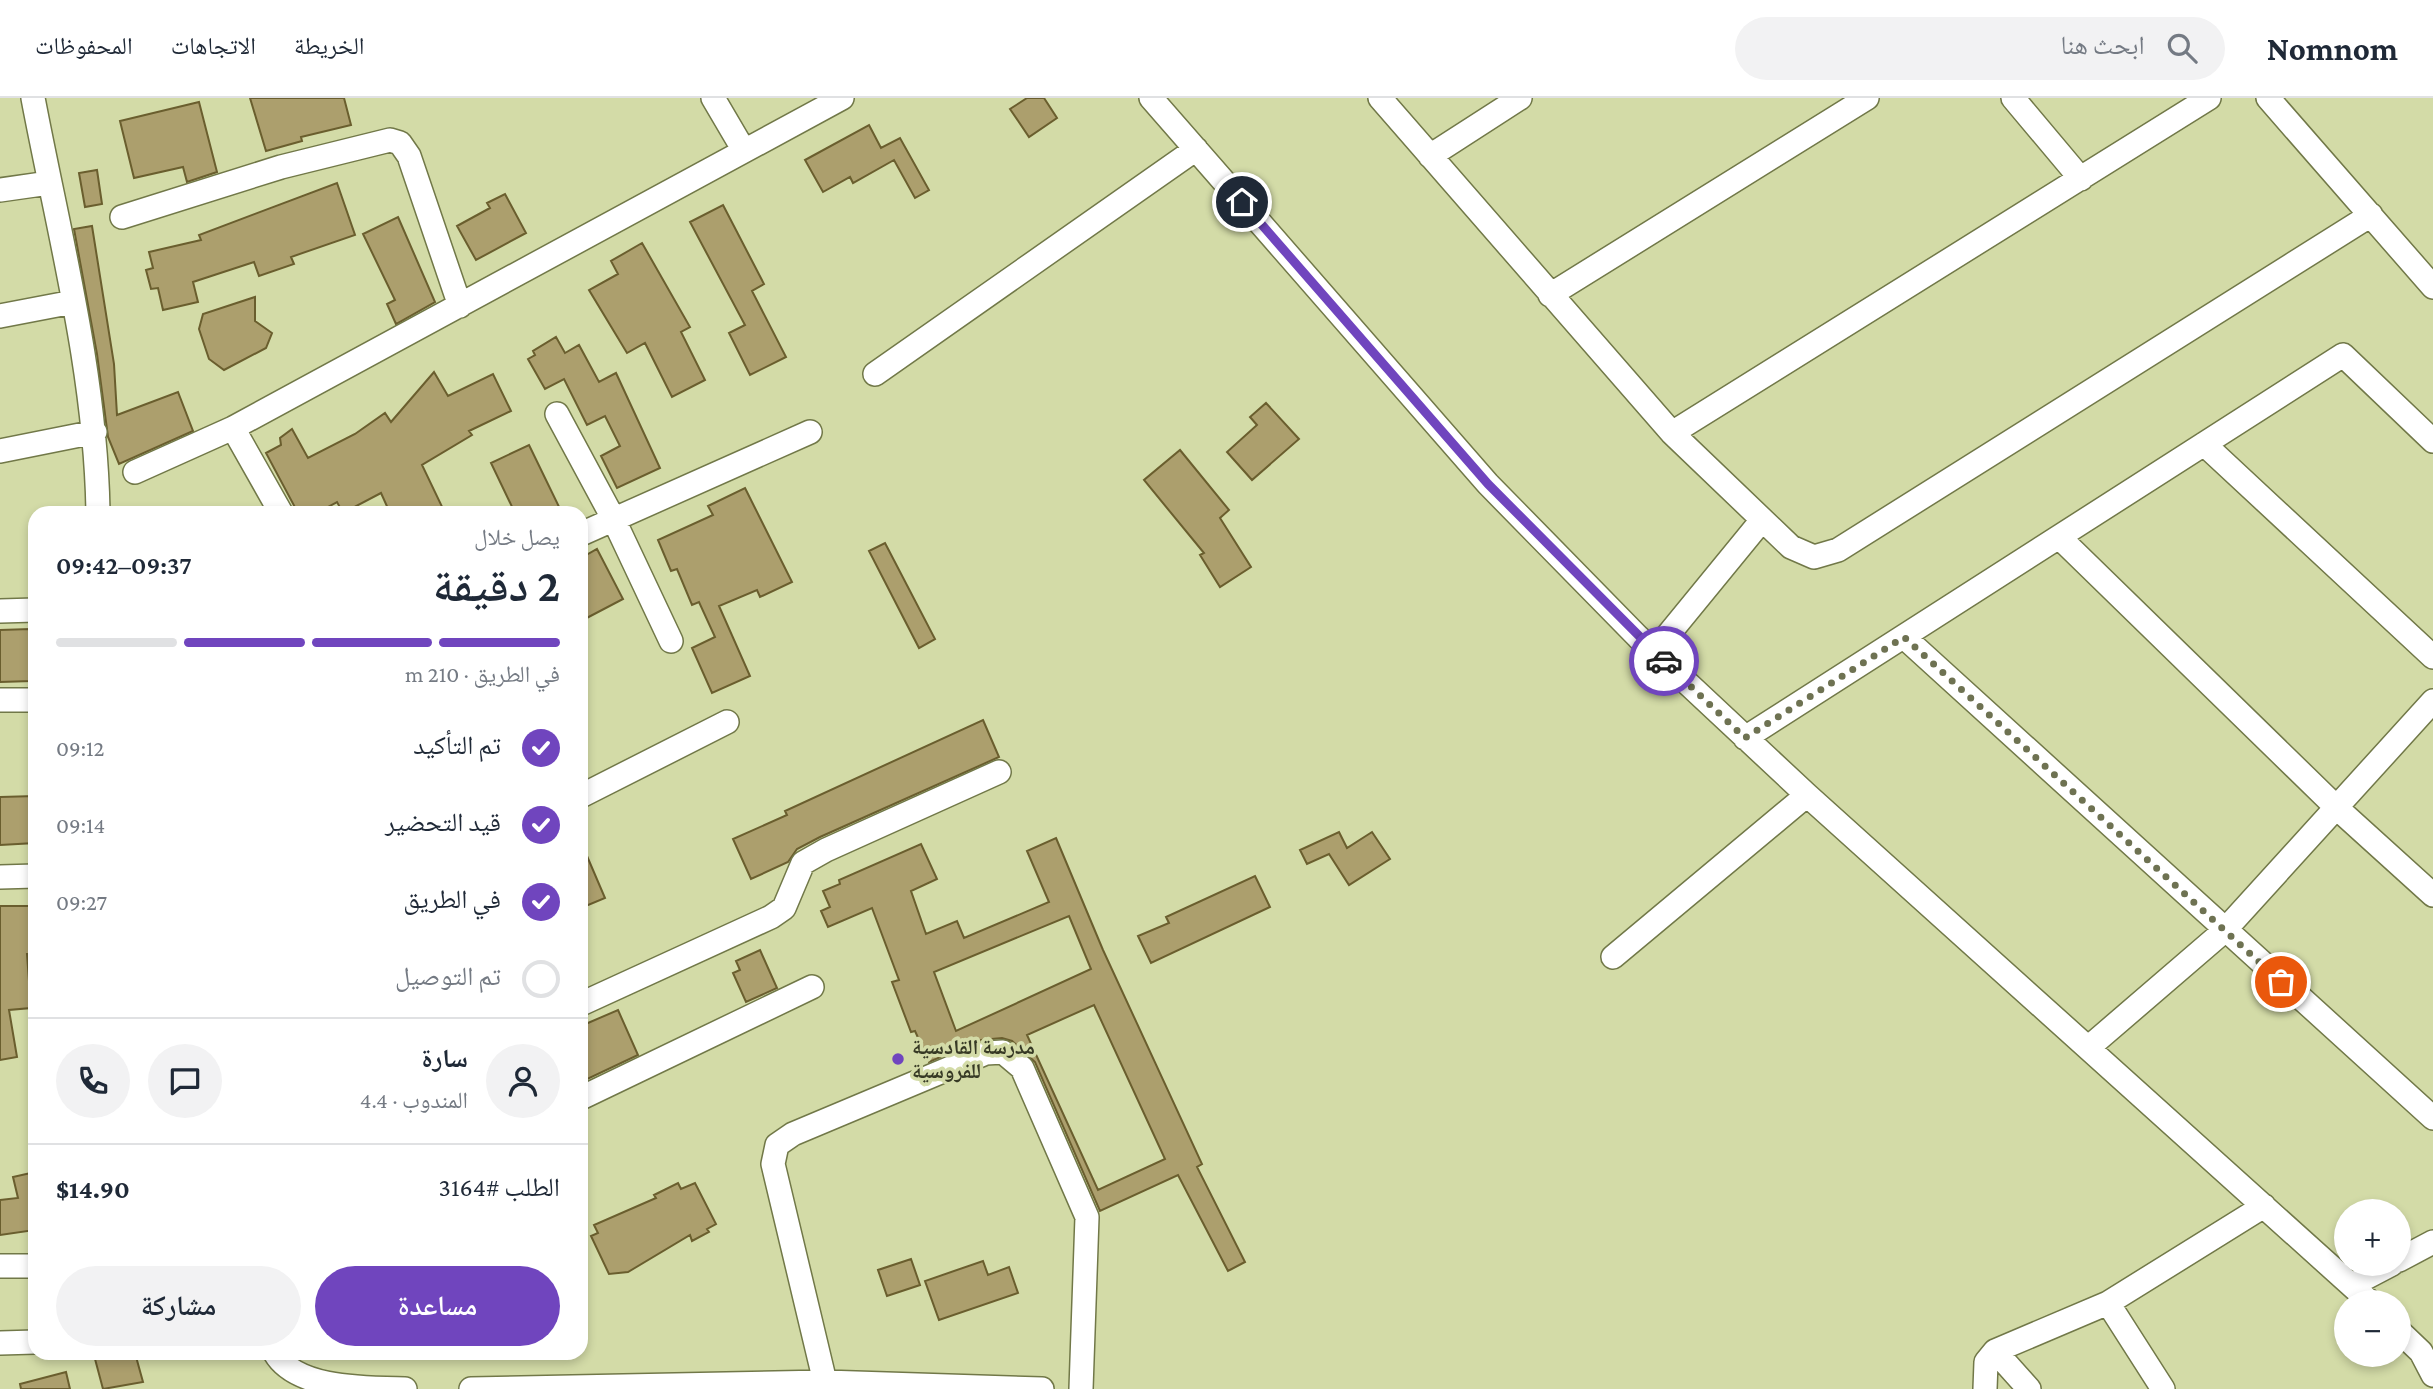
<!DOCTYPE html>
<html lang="ar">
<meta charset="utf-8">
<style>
:root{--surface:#fff;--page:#f2f2f3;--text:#1f2937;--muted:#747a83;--line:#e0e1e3;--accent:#7045be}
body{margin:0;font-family:"Crimson Pro","Noto Naskh Arabic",serif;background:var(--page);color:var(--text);direction:rtl;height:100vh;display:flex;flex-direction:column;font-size:26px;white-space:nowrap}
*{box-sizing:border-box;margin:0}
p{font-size:23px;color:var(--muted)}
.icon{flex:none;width:38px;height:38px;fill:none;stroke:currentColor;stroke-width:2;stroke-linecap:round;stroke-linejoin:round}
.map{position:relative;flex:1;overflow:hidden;direction:ltr}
.panel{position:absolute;left:28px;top:408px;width:560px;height:854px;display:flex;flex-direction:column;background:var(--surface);border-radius:21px;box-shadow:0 4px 10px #0003;direction:rtl}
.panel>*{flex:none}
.buttons{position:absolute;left:2334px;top:1101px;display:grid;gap:14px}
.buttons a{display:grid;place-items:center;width:77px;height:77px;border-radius:50%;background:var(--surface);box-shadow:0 4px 10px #0003;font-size:35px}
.pin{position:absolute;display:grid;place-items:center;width:60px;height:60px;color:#fff;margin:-30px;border:4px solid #fff;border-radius:50%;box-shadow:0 2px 7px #0007}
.courier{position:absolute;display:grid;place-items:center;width:70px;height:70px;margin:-35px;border:5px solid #7045be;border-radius:50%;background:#fff;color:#222;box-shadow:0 2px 9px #0007}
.overview em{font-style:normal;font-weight:600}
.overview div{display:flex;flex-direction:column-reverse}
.overview{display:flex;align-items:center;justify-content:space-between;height:119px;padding:0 28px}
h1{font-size:46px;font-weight:600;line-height:52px}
.bar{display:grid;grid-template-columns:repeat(4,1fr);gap:10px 7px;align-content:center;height:84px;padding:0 28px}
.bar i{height:9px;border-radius:5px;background:var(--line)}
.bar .on{background:var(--accent)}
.bar p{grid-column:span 4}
.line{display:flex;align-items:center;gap:18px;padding:0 28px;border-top:2px solid var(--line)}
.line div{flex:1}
.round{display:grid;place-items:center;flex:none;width:74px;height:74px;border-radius:37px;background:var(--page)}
ol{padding:0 28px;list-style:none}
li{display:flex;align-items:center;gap:21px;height:77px}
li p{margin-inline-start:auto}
li .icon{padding:7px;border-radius:50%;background:var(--accent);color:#fff;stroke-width:4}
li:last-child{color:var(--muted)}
li i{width:38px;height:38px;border:4px solid var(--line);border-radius:50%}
.button{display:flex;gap:14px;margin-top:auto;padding:14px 28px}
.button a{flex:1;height:80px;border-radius:42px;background:var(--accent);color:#fff;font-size:28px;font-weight:600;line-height:80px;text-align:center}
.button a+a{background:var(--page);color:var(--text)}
header{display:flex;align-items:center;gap:42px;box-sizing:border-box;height:98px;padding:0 35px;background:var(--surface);border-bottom:2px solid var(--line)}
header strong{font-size:33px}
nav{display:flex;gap:38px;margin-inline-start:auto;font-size:24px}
.search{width:490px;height:63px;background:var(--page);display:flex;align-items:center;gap:18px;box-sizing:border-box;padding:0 24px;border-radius:38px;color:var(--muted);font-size:26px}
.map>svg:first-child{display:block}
</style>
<header>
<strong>Nomnom</strong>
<div class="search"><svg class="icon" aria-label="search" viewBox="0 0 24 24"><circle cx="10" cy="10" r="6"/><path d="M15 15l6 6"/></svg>ابحث هنا</div>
<nav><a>الخريطة</a><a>الاتجاهات</a><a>المحفوظات</a></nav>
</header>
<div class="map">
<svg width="2433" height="1291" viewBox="0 0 2433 1291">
<rect width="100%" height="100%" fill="#d3dba7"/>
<!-- building -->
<path fill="#ac9f6d" stroke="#6a5e2e" stroke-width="2" fill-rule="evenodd" d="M250,0H344L351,27L301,39L302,43L266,53Z
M1027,0H1044L1057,20L1029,39L1010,11Z
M199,4L217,74L187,84L183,69L134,80L120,23Z
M869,27L881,50L900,40L929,92L915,100L894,62L853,85L850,79L823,94L805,62Z
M97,72L102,106L85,109L79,75Z
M337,85L355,137L291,159L294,166L259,178L254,164L193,184L198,204L163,212L158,190L151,191L146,172L153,170L149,154L201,142L199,137Z
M505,96L526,135L476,162L457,128L490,110L487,105Z
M723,107L764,186L752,193L786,259L750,277L729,235L745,227L690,124Z
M398,119L435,204L396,226L387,206L395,202L363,136Z
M92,128L114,266L117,317L178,294L193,333L119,366L108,339L97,256L74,131Z
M642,145L690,229L681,234L705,282L672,299L645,245L627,255L589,192L618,176L611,163Z
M255,199V223L272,235L266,250L224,272L209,261L199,231L203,216Z
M556,239L565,255L579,247L599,284L616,275L660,370L617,390L601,358L620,348L605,318L587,327L564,281L545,291L528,261L535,257L533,253Z
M434,274L448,298L493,276L511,313L469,333L472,337L422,367L445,415H390L381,395L343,415L337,404L317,415H298L266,355L281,347L280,340L292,331L308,360L355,336L385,315L391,324Z
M1266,305L1299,341L1252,382L1227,354L1257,327L1250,319Z
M529,347L562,415H515L491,365Z
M1180,352L1229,412L1220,420L1251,469L1220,489L1200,457L1204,455L1144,382Z
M745,390L792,484L760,499L757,492L719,508L750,578L712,595L692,550L715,539L699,504L692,507L677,471L671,473L658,442L713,417L708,408Z
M885,445L935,541L919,550L869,453Z
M597,451L623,501L581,523V460Z
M30,531L31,583L0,584V532Z
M983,622L999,659L820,739L797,751L788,764L751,781L733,741L787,717L785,713Z
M35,698V745L0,747V699Z
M1339,734L1347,750L1372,734L1390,761L1349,787L1329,756L1307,766L1300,752Z
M1056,740L1103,852L1202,1066L1197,1069L1245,1164L1228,1173L1178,1077L1100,1113L1035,964L1012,943L1002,940L981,942L929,964L915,933L911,934L892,884L899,882L872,810L828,829L821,813L830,809L823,793L840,786L839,782L921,746L937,781L911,793L926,836L957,823L964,840L1049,804L1027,753ZM1069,818L1091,871L956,933L934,874ZM1094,907L1165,1061L1098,1092L1027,937Z
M581,744L605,800L581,810Z
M1255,778L1270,809L1151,865L1138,838L1169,825L1166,819Z
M0,808H35V856H27L31,910L9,912L17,959L0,962Z
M760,852L777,890L746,904L733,875L740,872L736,863Z
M618,912L638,957L581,984V928Z
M35,1074V1132L0,1137V1102L18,1100L13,1079Z
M678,1085L681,1091L695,1085L716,1126L707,1131L709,1134L692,1143L690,1137L628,1174L609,1176L591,1138L598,1135L594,1127L656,1100L654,1097Z
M911,1161L920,1187L887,1198L878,1172Z
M983,1163L988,1177L1009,1169L1018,1195L939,1222L925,1183Z
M109,1255H135L143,1284L103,1291L95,1261L109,1257Z
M66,1274L70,1291H21L20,1286Z"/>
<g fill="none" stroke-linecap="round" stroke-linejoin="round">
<defs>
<path id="minor" d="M33,0C59,137 96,275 98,415
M713,0L743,51
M1151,0L1488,386L1638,539L1807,697L2370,1204
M1380,0L1672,335L1791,449L1814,459L1838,452L2371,117
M2013,0L2081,81
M2268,0L2433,189
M1430,58L1520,0
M0,92L49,85
M122,119L281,69L390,42L400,45L409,58L460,208
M1550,197L1867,0
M0,218L73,204
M875,276L1196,51
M557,316L613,420L671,543
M233,330L281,415
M1672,335L2209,0
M2204,346L2433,559
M0,353L95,334
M135,374L233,330L842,0
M581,436L810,334
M2059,439L2338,711L2433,797
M0,513L35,512
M1904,539L2433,1020
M1654,554L1762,422
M0,602H35
M1745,640L2343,257L2433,343
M581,698L727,624
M0,779L35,778
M1613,859L1807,697
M581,906L771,819L784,810L803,765L826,752L999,674
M2088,950L2224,833L2433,603
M581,1000L812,889
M2399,1162L2433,1144
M0,1168H35
M2352,1187L2392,1166
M2108,1205L2163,1291
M2399,1233L2421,1254L2433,1277
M0,1245L35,1244
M1995,1253L2029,1291
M275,1255C296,1291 363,1290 405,1291
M825,1284L773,1066L777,1047L793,1036L986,955L1003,954L1022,970L1087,1119L1081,1291
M471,1291L825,1284L1042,1291
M1985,1291L1986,1264L1995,1253L2108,1205L2264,1108"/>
</defs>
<!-- minor casing -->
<use href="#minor" stroke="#717848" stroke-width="26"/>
<!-- minor -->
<use href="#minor" stroke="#fff" stroke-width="23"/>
</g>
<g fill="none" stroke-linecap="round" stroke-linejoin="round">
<!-- done -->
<path stroke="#6e7252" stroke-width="7" stroke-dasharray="0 12.6" d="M1664,563L1745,640L1904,539L2281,884"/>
<!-- route -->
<path stroke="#7045be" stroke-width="9" d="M1242,104L1488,386L1664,563"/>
</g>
<!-- markers -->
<circle fill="#7045be" stroke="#d3dba7" stroke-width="2.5" cx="898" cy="961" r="7"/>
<g text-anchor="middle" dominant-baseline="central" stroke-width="7" stroke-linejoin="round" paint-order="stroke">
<!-- poi labels -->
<g font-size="21" font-weight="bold" fill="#373a25" stroke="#d3dba7" text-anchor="start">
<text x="912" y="949">مدرسة القادسية<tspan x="912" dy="24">للفروسية</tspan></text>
</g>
</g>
</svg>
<div class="buttons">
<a>+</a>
<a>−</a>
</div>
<div class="pin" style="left:2281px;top:884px;background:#ea580c"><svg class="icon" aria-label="bag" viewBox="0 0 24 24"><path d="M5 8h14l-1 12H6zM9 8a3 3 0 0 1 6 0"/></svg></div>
<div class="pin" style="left:1242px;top:104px;background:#1f2937"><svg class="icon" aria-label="home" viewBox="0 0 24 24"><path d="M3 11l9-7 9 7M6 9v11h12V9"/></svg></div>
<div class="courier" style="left:1664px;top:563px"><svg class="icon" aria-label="car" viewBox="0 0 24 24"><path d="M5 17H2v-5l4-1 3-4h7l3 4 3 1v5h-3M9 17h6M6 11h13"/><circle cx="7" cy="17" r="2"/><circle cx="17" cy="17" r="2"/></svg></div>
<section class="panel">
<div class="overview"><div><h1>2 دقيقة</h1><p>يصل خلال</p></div><em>09:37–09:42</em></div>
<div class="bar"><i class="on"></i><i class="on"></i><i class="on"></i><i></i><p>في الطريق · 210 m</p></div>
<ol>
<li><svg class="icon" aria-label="check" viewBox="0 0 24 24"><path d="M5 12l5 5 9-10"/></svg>تم التأكيد<p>09:12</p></li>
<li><svg class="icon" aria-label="check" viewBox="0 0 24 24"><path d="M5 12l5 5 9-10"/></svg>قيد التحضير<p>09:14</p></li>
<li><svg class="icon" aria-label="check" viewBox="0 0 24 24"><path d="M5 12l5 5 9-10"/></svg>في الطريق<p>09:27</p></li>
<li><i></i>تم التوصيل</li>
</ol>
<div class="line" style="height:126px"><a class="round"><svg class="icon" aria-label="person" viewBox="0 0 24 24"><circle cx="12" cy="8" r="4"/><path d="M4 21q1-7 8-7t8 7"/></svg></a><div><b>سارة</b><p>المندوب · 4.4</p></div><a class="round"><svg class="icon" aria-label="chat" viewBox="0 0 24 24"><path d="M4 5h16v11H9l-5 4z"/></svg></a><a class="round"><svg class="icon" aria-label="phone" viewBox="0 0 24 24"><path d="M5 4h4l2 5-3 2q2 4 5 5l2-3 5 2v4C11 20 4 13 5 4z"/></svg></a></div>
<div class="line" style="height:91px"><div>الطلب #3164</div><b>$14.90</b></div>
<div class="button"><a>مساعدة</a><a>مشاركة</a></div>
</section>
</div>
